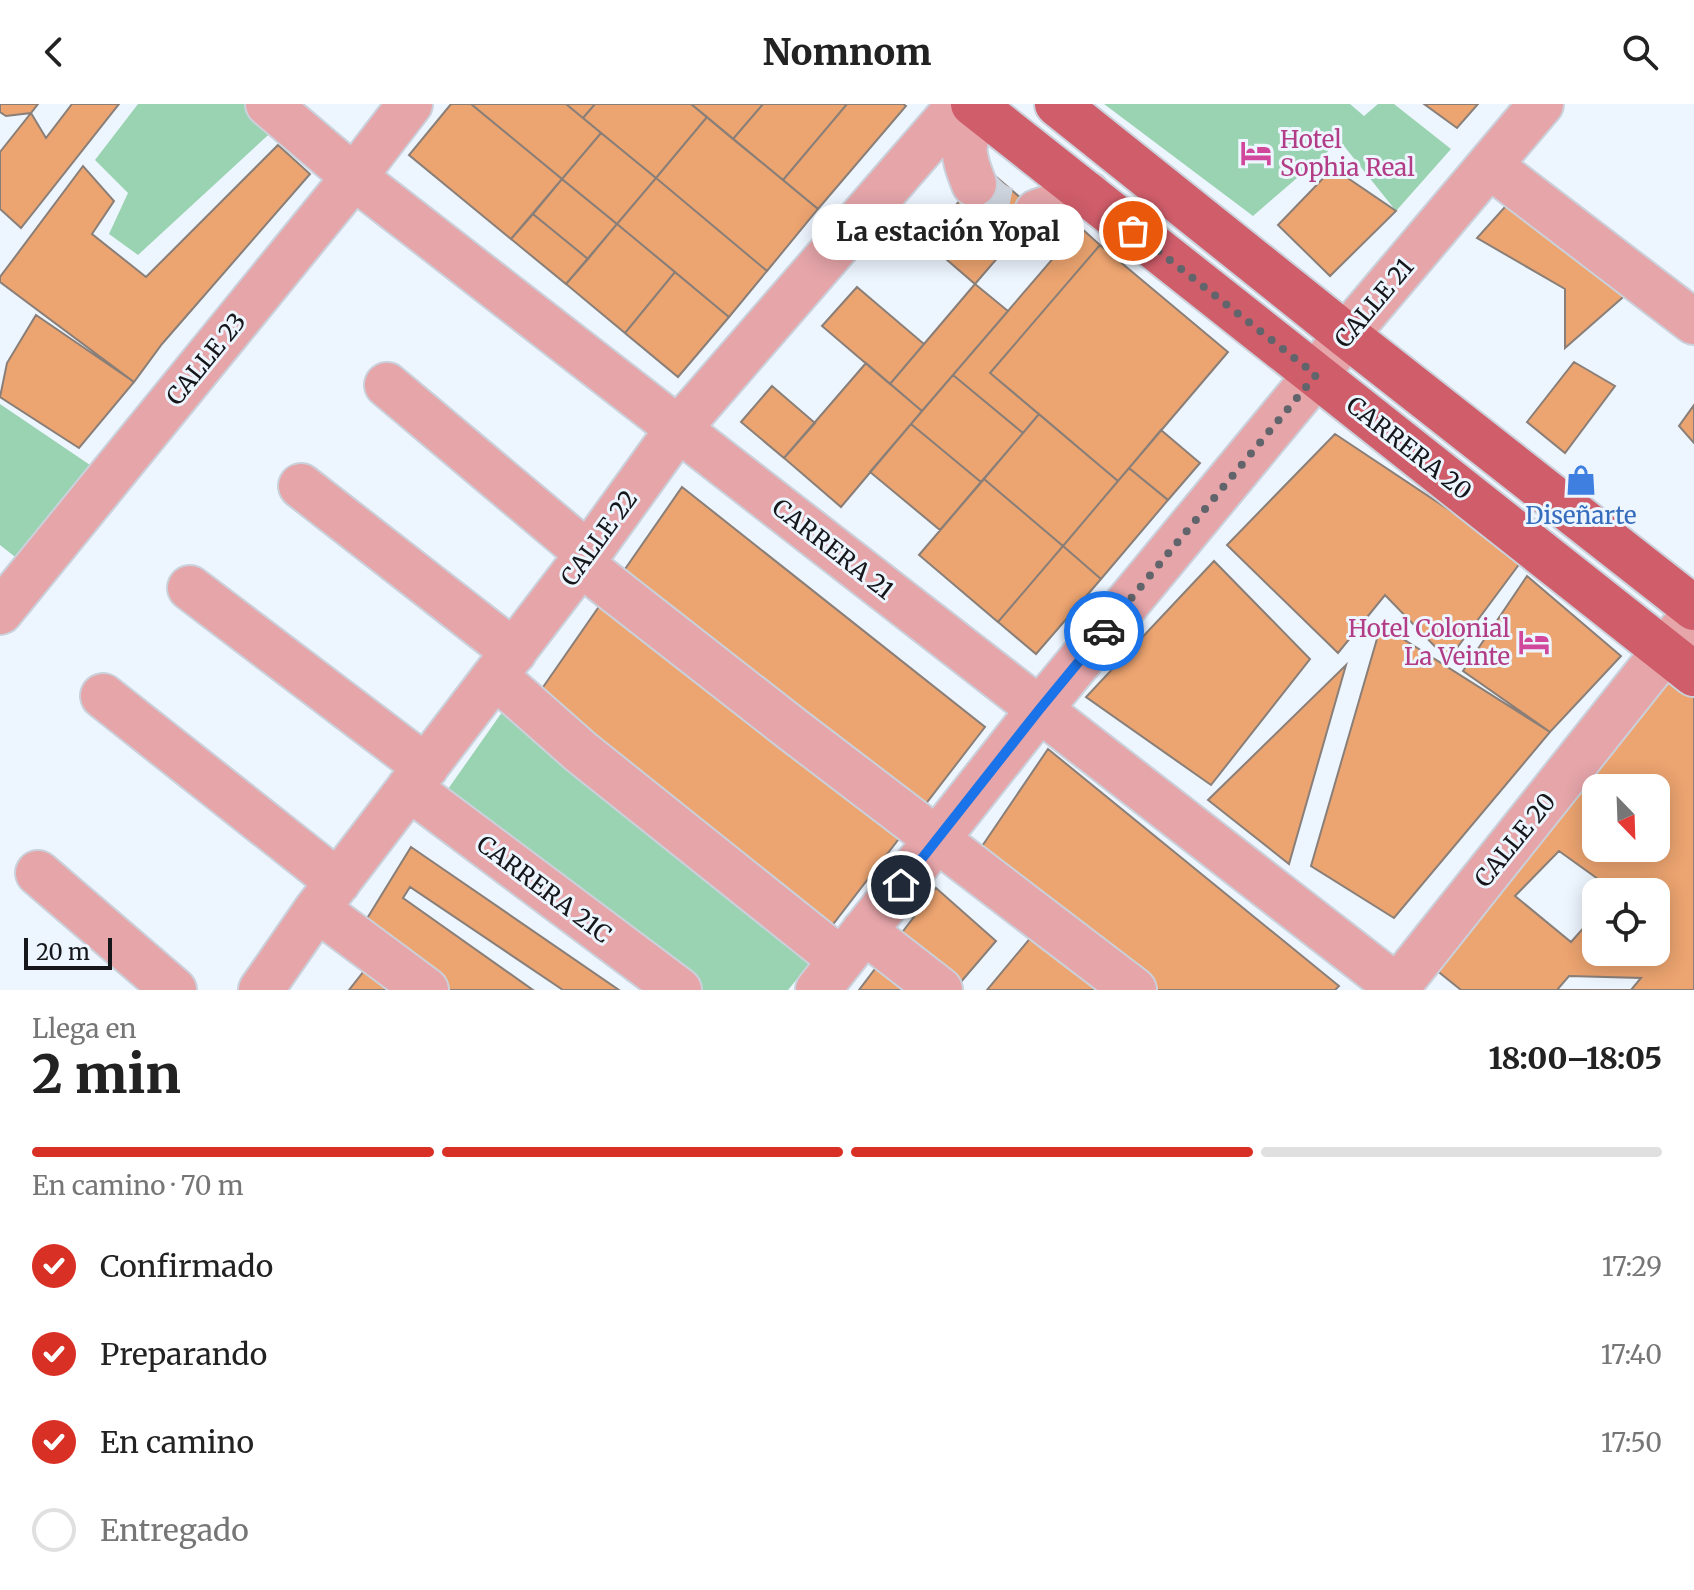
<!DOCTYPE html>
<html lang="es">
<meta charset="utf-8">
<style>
:root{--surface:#fff;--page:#f6f6f6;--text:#222;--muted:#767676;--line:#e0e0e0;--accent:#d93025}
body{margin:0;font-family:Merriweather,serif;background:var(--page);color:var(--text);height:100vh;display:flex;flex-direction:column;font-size:30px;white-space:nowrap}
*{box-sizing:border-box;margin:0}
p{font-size:26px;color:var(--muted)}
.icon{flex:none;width:44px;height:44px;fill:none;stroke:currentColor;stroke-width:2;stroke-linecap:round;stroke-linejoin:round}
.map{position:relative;height:886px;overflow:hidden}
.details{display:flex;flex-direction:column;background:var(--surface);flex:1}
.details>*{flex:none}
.needle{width:52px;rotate:157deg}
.buttons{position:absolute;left:1582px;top:670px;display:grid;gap:16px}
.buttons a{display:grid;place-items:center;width:88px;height:88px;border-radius:16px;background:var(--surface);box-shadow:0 4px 20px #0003;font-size:40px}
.scale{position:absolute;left:24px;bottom:20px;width:88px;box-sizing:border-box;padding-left:8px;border:4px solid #15171b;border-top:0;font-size:22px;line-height:28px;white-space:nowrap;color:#15171b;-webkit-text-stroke:6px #edf5ff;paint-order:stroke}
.pin{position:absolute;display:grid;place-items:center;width:68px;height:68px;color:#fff;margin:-34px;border:4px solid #fff;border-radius:50%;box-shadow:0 2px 8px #0007}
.courier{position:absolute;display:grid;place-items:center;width:80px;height:80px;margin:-40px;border:6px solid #1a73e8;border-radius:50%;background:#fff;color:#222;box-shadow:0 2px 10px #0007}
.bubble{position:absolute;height:56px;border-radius:24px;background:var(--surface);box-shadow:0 4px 20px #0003;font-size:26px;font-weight:800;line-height:56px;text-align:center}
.summary em{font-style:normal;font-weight:800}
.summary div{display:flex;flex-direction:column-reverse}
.summary{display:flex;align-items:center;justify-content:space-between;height:136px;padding:0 32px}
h1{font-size:52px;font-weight:800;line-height:60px}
.bar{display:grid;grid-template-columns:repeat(4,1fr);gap:12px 8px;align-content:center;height:96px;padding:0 32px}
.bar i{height:10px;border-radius:6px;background:var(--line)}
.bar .active{background:var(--accent)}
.bar p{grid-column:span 4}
ol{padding:0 32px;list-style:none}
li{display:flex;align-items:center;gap:24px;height:88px}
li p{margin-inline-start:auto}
li .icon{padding:8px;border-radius:50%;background:var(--accent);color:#fff;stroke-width:4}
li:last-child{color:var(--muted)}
li i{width:44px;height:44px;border:4px solid var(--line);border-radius:50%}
header{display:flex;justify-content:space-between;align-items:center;height:104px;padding:0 32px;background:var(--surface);font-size:36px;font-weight:800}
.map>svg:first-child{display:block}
</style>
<header><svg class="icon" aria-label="back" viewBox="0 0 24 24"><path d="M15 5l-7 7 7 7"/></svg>Nomnom<svg class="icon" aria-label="search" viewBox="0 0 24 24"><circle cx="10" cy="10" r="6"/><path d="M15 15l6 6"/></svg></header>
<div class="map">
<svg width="1694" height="886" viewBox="0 0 1694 886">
<rect width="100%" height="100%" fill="#edf5ff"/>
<!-- green -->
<path fill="#9ad3b1" d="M138,0H248L278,22L138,151L109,130L128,89L95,56Z
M1104,0H1350L1364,12L1378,0H1394L1451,45L1396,107L1340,37L1253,112Z
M0,300L93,363L19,456L0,441Z
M505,604L820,847L788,886H698L441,695Z"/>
<!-- building -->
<path fill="#eca470" stroke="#897f78" stroke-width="2" fill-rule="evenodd" d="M0,0H38L31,9L6,12L0,8Z
M72,0H119L21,124L0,105V48L31,9L46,34Z
M451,0H471L562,75L511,135L409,51Z
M471,0H566L601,29L562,75Z
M566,0H595L583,14Z
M595,0H691L707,13L656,74L583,14Z
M691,0H763L733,35Z
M763,0H847L783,76L733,35Z
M847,0H903L906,2L818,105L783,76Z
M1424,0H1478L1457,24Z
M707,13L818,105L767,167L656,74Z
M601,29L656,74L617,120L562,75Z
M278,41L310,70L162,240L134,278L0,178V173L83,62L114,97L92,130L146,173Z
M1333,64L1396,107L1330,172L1278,121Z
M987,65L1037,108L975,180L925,137Z
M656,74L767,167L729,213L617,120Z
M562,75L617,120L588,155L533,110Z
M1512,95L1630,187L1565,244V185L1477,134Z
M533,110L588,155L566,180L511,135Z
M617,120L675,168L625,229L566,180Z
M1080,123L1100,141L990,269L1039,310L1023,329L953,271Z
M1100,141L1228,248L1118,377L990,269Z
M675,168L729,213L678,273L625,229Z
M975,180L1008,207L922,307L890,280Z
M857,183L924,240L890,280L822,222Z
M36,211L134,278L79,344L0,293L7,259Z
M1574,258L1615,282L1565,349L1527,318Z
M866,259L922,307L841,403L784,354Z
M953,271L1023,329L981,378L911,320Z
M772,282L815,319L784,354L741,318Z
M1694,301V339L1679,322Z
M1039,310L1118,377L1063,442L984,375Z
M911,320L981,378L940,426L870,368Z
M1161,326L1200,359L1168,396L1129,364Z
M1335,330L1523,455L1448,556L1385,491L1338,549L1227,441Z
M1129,364L1168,396L1101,475L1063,442Z
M984,375L1063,442L998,518L919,451Z
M682,383L985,623L824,832L532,599Z
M1063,442L1101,475L1036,550L998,518Z
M1214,457L1310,555L1211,681L1086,593Z
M1527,472L1621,552L1550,628L1463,567Z
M1381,521L1550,628L1394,814L1311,762Z
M1346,561L1289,760L1208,696Z
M1675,567L1694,583V886H1461L1435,865ZM1596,684H1656V744H1596ZM1596,788H1656V848H1596Z
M1048,645L1339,882L1335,886H1149L974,754Z
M411,743L619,886H563L410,783L403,794L533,886H446L363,821Z
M1559,747L1616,788H1596V810L1571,838L1515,792Z
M936,784L996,837L954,886L891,843Z
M1032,832L1114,886H987Z
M375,853L413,886H349Z
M878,861L912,886H859Z
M1569,872L1641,874L1631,886H1557Z"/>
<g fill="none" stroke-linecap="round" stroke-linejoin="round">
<!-- minor-tunnel -->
<path stroke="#cdd4dd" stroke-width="44" stroke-dasharray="44 22" stroke-linecap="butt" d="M974,80C997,107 1003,107 1037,108"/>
<defs>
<path id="minor" d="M268,0L354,73L1401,886
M1490,62L1694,218
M974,80C959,43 963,39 979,5
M1037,108L1088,90
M387,281L588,450
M301,382L514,548
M581,460L792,625L1134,886
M190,484L426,663
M0,508L354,73L410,0
M495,572L581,648L841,856
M103,592L338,778
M409,684L679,886
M38,769L174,886
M317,805L426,886
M864,827L940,886
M261,886L317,805L588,450L678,325L960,0
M818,886L1039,606L1316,271L1346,231L1541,0
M1395,886L1694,510"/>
<path id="major" d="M973,0L1694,570
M1057,0L1346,231L1694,504"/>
</defs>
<!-- minor casing -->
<use href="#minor" stroke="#cad1db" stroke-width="48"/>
<!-- major casing -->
<use href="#major" stroke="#cad1db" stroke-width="48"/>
<!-- minor -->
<use href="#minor" stroke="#e5a5a9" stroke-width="44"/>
<!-- major -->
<use href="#major" stroke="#cf5d6a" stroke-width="44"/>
</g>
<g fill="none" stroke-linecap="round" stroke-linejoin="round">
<!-- done -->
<path stroke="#61656b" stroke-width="8" stroke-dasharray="0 14.4" d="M1104,527L1316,271L1133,127"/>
<!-- route -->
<path stroke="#1a73e8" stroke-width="10" d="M901,781L1039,606L1104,527"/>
</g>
<!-- icons -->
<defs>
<symbol id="hotel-bare" viewBox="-9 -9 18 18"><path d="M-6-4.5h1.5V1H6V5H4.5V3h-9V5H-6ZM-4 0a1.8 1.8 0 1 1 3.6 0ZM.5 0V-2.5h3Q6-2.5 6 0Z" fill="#d1479c" stroke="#edf5ff" stroke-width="2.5" paint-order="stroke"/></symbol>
<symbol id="shop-bare" viewBox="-9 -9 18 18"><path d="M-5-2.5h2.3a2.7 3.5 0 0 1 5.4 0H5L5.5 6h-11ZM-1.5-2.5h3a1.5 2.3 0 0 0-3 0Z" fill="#3f7fe0" stroke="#edf5ff" stroke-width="2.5" paint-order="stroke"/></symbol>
</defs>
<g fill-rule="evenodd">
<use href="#hotel-bare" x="1234" y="27" width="44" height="44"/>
<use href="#shop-bare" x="1559" y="354" width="44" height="44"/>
<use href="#hotel-bare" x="1512" y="516" width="44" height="44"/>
</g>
<g text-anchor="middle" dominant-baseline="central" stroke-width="6" stroke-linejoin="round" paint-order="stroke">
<!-- hotel labels -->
<g font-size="24" fill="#b23c85" stroke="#edf5ff" text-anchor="start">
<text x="1280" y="35">Hotel<tspan x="1280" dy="28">Sophia Real</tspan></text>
<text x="1510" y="524" text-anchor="end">Hotel Colonial<tspan x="1510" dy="28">La Veinte</tspan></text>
</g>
<!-- street labels -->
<g font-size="24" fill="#15171b" stroke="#edf5ff">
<text transform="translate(1374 199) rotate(-50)">CALLE 21</text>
<text transform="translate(206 255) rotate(-51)">CALLE 23</text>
<text transform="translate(1409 344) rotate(38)">CARRERA 20</text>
<text transform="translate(599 434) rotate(-54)">CALLE 22</text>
<text transform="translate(833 445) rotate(38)">CARRERA 21</text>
<text transform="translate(1515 736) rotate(-51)">CALLE 20</text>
<text transform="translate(544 785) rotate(37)">CARRERA 21C</text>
</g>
<!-- shop labels -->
<g font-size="24" fill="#366cbe" stroke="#edf5ff">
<text x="1581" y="411">Diseñarte</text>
</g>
</g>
</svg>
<div class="buttons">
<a><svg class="needle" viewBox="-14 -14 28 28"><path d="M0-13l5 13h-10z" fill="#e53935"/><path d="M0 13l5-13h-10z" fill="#767676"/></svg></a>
<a><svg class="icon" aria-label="locate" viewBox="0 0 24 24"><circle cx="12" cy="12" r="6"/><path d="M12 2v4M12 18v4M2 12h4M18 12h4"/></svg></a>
</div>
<div class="scale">20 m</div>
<div class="pin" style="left:1133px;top:127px;background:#ea580c"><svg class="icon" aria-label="bag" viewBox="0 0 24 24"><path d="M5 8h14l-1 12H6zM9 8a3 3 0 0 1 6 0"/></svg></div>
<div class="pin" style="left:901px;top:781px;background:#1f2937"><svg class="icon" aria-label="home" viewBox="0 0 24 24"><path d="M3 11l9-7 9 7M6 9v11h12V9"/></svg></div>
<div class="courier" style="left:1104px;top:527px"><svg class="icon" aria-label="car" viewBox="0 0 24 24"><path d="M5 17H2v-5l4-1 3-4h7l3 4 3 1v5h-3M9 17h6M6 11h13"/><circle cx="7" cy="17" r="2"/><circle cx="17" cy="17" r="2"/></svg></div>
<div class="bubble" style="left:812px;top:100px;width:272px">La estación Yopal</div>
</div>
<section class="details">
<div class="summary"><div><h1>2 min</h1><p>Llega en</p></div><em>18:00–18:05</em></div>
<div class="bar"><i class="active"></i><i class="active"></i><i class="active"></i><i></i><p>En camino · 70 m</p></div>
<ol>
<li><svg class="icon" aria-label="check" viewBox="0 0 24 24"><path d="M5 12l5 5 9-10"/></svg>Confirmado<p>17:29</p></li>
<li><svg class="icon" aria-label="check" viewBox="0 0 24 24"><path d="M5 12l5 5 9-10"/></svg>Preparando<p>17:40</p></li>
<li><svg class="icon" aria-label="check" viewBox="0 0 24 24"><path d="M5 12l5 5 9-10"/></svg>En camino<p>17:50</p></li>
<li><i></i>Entregado</li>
</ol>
</section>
